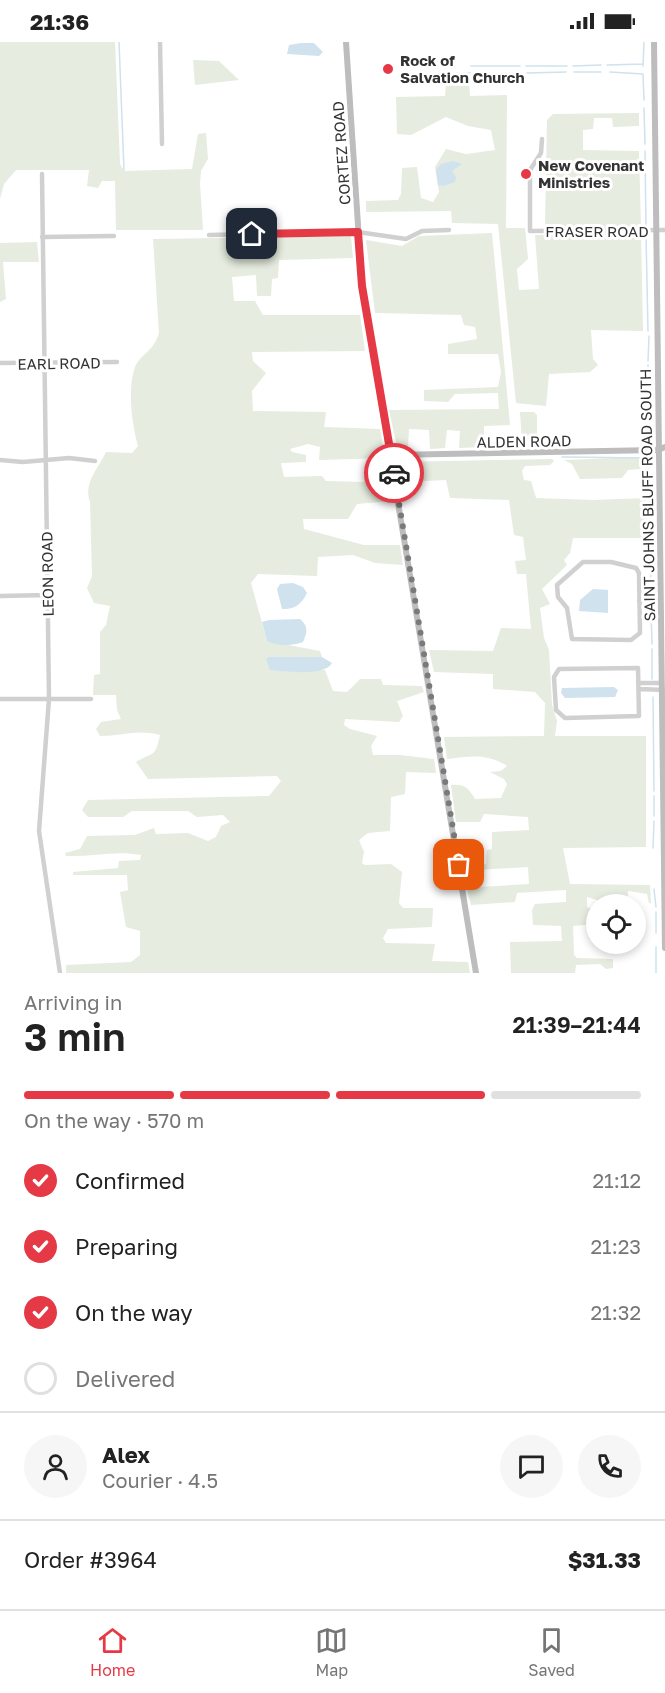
<!DOCTYPE html>
<meta charset="utf-8">
<style>
:root{--surface:#fff;--page:#f6f6f6;--text:#222;--muted:#767676;--line:#e0e0e0;--accent:#e63946}
body{margin:0;font-family:"Golos Text",sans-serif;background:var(--page);color:var(--text);height:100vh;display:flex;flex-direction:column;font-size:22px;white-space:nowrap}
*{box-sizing:border-box;margin:0}
p{font-size:20px;color:var(--muted)}
.icon{flex:none;width:33px;height:33px;fill:none;stroke:currentColor;stroke-width:2;stroke-linecap:round;stroke-linejoin:round}
.map{position:relative;height:931px;overflow:hidden}
.sheet{display:flex;flex-direction:column;background:var(--surface);flex:1}
.sheet>*{flex:none}
.tools{position:absolute;left:586px;top:852px;display:grid;gap:12px}
.tools a{display:grid;place-items:center;width:60px;height:60px;border-radius:50%;background:var(--surface);box-shadow:0 3px 9px #0003;font-size:30px}
.pin{position:absolute;display:grid;place-items:center;width:51px;height:51px;color:#fff;margin:-26px;border-radius:12px;box-shadow:0 3px 9px #0006}
.courier{position:absolute;display:grid;place-items:center;width:60px;height:60px;margin:-30px;border:4px solid #e63946;border-radius:50%;background:#fff;color:#222;box-shadow:0 2px 8px #0007}
.summary em{font-style:normal;font-weight:600}
.summary div{display:flex;flex-direction:column-reverse}
.summary{display:flex;align-items:center;justify-content:space-between;height:102px;padding:0 24px}
h1{font-size:39px;font-weight:600;line-height:45px}
.bar{display:grid;grid-template-columns:repeat(4,1fr);gap:9px 6px;align-content:center;height:72px;padding:0 24px}
.bar i{height:8px;border-radius:4px;background:var(--line)}
.bar .current{background:var(--accent)}
.bar p{grid-column:span 4}
.line{display:flex;align-items:center;gap:15px;padding:0 24px;border-top:2px solid var(--line)}
.line div{flex:1}
.round{display:grid;place-items:center;flex:none;width:63px;height:63px;border-radius:32px;background:var(--page)}
ol{padding:0 24px;list-style:none}
li{display:flex;align-items:center;gap:18px;height:66px}
li p{margin-inline-start:auto}
li .icon{padding:6px;border-radius:50%;background:var(--accent);color:#fff;stroke-width:4}
li:last-child{color:var(--muted)}
li i{width:33px;height:33px;border:3px solid var(--line);border-radius:50%}
.status{display:flex;justify-content:space-between;align-items:center;height:42px;padding:0 30px;background:var(--surface);direction:ltr}
.status svg{height:16px;fill:currentColor}
.dock{display:flex;justify-content:space-around;align-items:center;height:84px;border-top:2px solid var(--line);background:var(--surface);font-size:16px;color:var(--muted)}
.dock a{display:grid;justify-items:center;gap:3px}
.dock .current{color:var(--accent)}
.map>svg:first-child{display:block}
</style>
<div class="status"><b>21:36</b><svg viewBox="0 0 49 12"><path d="M0 12V9h3v3zM5 12V6h3v6zM10 12V3h3v9zM15 12V0h3v12zM26 1h20v11H26zM47 4h2v5h-2z"/></svg></div>
<div class="map">
<svg width="665" height="931" viewBox="0 0 665 931">
<rect width="100%" height="100%" fill="#fff"/>
<!-- green -->
<path fill="#e6ecdf" d="M0,0H115L120,122L124,129L192,127L198,92L206,91L208,117L201,129L200,142L203,188H116L115,139H102L98,146L87,144L89,128H16L4,142L0,157Z
M193,18L219,19L239,38L195,43Z
M446,41H469L470,54L507,53L506,186H525L528,217L517,227L519,248L539,247L535,193L641,191L643,289L591,288L593,317L598,323L590,330L549,332L546,364L516,361L498,182L452,181L451,169L366,170V159L398,158L401,152L402,126L417,125L421,156L433,160L439,150L435,125L446,107L466,112L495,108L491,88L468,84L446,75L411,93L397,92L396,55L445,54Z
M639,71V84L613,85L612,76H594L593,87L583,88V108L639,109L641,186H545L547,78L553,72Z
M492,191L510,383L484,384V405L459,406L460,389L447,388L445,406L430,407L429,388L409,387L408,406L397,405L389,368L499,367L498,351L455,352L448,360L424,359V348L498,345L501,330L498,312H448V302L477,297L475,285L464,283L461,273L375,271L366,198L402,204L419,194Z
M351,194L353,216L279,218L278,236L272,237L271,254H257L256,233L232,235L234,259H255L263,273H360L365,309L252,310L253,319L266,331L252,349L253,369L326,370L324,385L380,387L385,416L319,418L320,405L308,402L290,407L292,410L306,413V420L281,421L284,435L322,434L326,439L364,440L366,426H386L391,459L357,462L348,477H303L304,487L364,503H400L403,523L375,521L353,513L318,515L317,534L258,532L251,541L267,599L320,609L322,615H269L270,628H325L333,649L347,650L360,637H381L383,643L422,644L424,650L397,659L403,674L399,680L345,677L344,683L350,687L377,694L371,704L373,713H400L434,717L436,731L406,730L405,752L391,755L390,789L368,791L359,798L364,810L362,821L365,823L391,822L402,830L399,861L403,866H433L432,885L388,887L383,896L386,901L435,902L432,919L468,920L470,931H66V923L131,920L140,913V889L126,885L120,850L128,848L127,833H73V830L118,826L119,819L140,818L141,813C115,808 92,815 66,814L65,811L80,807L87,794L135,793L154,786L156,792L188,791L208,799L216,795L221,784L230,780L223,773L197,775L188,769H132L123,775H88L82,768L88,758L269,754L281,739L277,734L148,737L136,720C153,709 155,717 160,693C136,687 124,694 100,694L96,687L101,680L121,677L117,668L116,653H93L94,633L100,632V590L106,583L110,564L94,561L87,546L92,534L90,460C83,441 98,427 106,410L132,411L138,404C132,383 127,347 135,325C141,311 153,311 159,291L153,197Z
M37,200L39,220H3L6,257L0,260V201Z
M520,370H534L537,373V392L522,401Z
M642,415L644,417L640,427L628,428L622,436L580,437L572,422L564,418Z
M552,417L554,419L550,423L525,424L522,429L524,438L531,439L536,456L593,458L647,456V496H573L570,511L564,518L567,523L542,547L550,562L540,566L544,596L549,608L552,663L557,679L555,694H646V805L563,806L570,842L650,843L651,861H649L647,852L628,849V861L610,862L587,855V865L597,869V882L573,884L574,913L577,916L613,917V926L606,927L600,922L576,923L575,931H511L510,900L562,899L561,884L533,883L532,868L535,862L566,860V848L517,851L515,860L471,863L464,834H478L479,845L529,842L528,825L476,828L477,824L486,822L487,808L492,807V790L529,788L528,775L484,772L480,780H456L451,743C464,742 468,745 475,757L501,756L507,742L504,737L490,730L501,729L507,724C488,711 469,714 447,717L444,695L544,694L545,661L535,650L493,647V632L434,630L429,608L493,609L501,586L531,587L526,532H517L515,519L526,518L523,495L514,493L509,458L450,456L446,438L402,440L399,420Z"/>
<!-- water -->
<path fill="#cfe2ee" d="M301,1H314L323,10L319,14L287,12L289,3Z
M453,119L462,122L452,129L456,135L455,140L444,144L438,143L436,128L441,122Z
M293,541L303,545L307,551C302,562 294,568 282,567L277,547L280,542Z
M593,547L608,548V571L579,569L580,558Z
M300,577C309,585 307,590 303,600C292,604 277,604 267,599L262,580L269,578Z
M269,615H322L332,621C325,635 284,629 270,628L266,617Z
M614,645L618,648L615,655L565,656L561,651L562,646Z"/>
<g fill="none" stroke-linecap="round" stroke-linejoin="round">
<!-- stream -->
<path stroke="#cfe2ee" stroke-width="1.5" d="M119,0L124,128
M607,23L643,22
M471,24H520
M526,24H567
M573,24L601,23
M643,24L644,0
M574,30H601
M610,30L643,32
M447,31H470
M477,31H520
M527,31L566,30
M643,32L644,58
M644,66L645,102
M645,109L646,185
M646,192L648,289
M648,319L649,294
M648,331V323
M648,358L649,402
M562,415L647,416
M648,415L650,447
M650,454L651,552
M651,567L652,602
M652,607V637
M653,655L654,749
M654,774V754
M653,806L654,779
M654,847L656,865
M656,870V891
M656,905V931"/>
<!-- street -->
<path stroke="#d0d0d0" stroke-width="4.5" d="M160,0L162,102
M542,97L541,111L530,128V189L665,188
M42,132L49,657L39,789L60,931
M209,193L358,190L406,197L422,189L449,188
M42,195L114,194
M0,321L117,320
M0,418L23,420L69,416L95,419
M583,520H611L636,526L639,531L640,591L631,598L572,597L567,566L558,555L557,543Z
M0,554L48,553
M639,559H660
M638,626L639,674L565,676L556,668L554,635L559,627Z
M638,641H661
M639,647L665,648
M0,657H91"/>
<!-- secondary -->
<path stroke="#bdbdbd" stroke-width="6" d="M346,0L362,244L476,931
M654,0L665,906
M391,413L658,408L665,405"/>
</g>
<g fill="none" stroke-linecap="round" stroke-linejoin="round">
<!-- done -->
<path stroke="#7a7a7a" stroke-width="6" stroke-dasharray="0 10.8" d="M394,431L459,823"/>
<!-- route -->
<path stroke="#e63946" stroke-width="8" d="M252,192L358,190L362,244L394,431"/>
</g>
<!-- markers -->
<g fill="#e63946" stroke="#fff" stroke-width="2">
<circle cx="388" cy="27" r="6"/>
<circle cx="526" cy="132" r="6"/>
</g>
<g text-anchor="middle" dominant-baseline="central" stroke-width="6" stroke-linejoin="round" paint-order="stroke">
<!-- poi labels -->
<g font-size="15" font-weight="bold" fill="#333" stroke="#fff" text-anchor="start">
<text x="400" y="18">Rock of<tspan x="400" dy="17">Salvation Church</tspan></text>
<text x="538" y="123">New Covenant<tspan x="538" dy="17">Ministries</tspan></text>
</g>
<!-- street labels -->
<g font-size="15" fill="#333" stroke="#fff">
<text transform="translate(341 111) rotate(-94)">CORTEZ ROAD</text>
<text x="597" y="189">FRASER ROAD</text>
<text transform="translate(59 321) rotate(-1)">EARL ROAD</text>
<text transform="translate(524 399) rotate(-1)">ALDEN ROAD</text>
<text transform="translate(647 453) rotate(-91)">SAINT JOHNS BLUFF ROAD SOUTH</text>
<text transform="translate(47 532) rotate(-91)">LEON ROAD</text>
</g>
</g>
</svg>
<div class="tools">
<a><svg class="icon" aria-label="locate" viewBox="0 0 24 24"><circle cx="12" cy="12" r="6"/><path d="M12 2v4M12 18v4M2 12h4M18 12h4"/></svg></a>
</div>
<div class="pin" style="left:459px;top:823px;background:#ea580c"><svg class="icon" aria-label="bag" viewBox="0 0 24 24"><path d="M5 8h14l-1 12H6zM9 8a3 3 0 0 1 6 0"/></svg></div>
<div class="pin" style="left:252px;top:192px;background:#1f2937"><svg class="icon" aria-label="home" viewBox="0 0 24 24"><path d="M3 11l9-7 9 7M6 9v11h12V9"/></svg></div>
<div class="courier" style="left:394px;top:431px"><svg class="icon" aria-label="car" viewBox="0 0 24 24"><path d="M5 17H2v-5l4-1 3-4h7l3 4 3 1v5h-3M9 17h6M6 11h13"/><circle cx="7" cy="17" r="2"/><circle cx="17" cy="17" r="2"/></svg></div>
</div>
<section class="sheet">
<div class="summary"><div><h1>3 min</h1><p>Arriving in</p></div><em>21:39–21:44</em></div>
<div class="bar"><i class="current"></i><i class="current"></i><i class="current"></i><i></i><p>On the way · 570 m</p></div>
<ol>
<li><svg class="icon" aria-label="check" viewBox="0 0 24 24"><path d="M5 12l5 5 9-10"/></svg>Confirmed<p>21:12</p></li>
<li><svg class="icon" aria-label="check" viewBox="0 0 24 24"><path d="M5 12l5 5 9-10"/></svg>Preparing<p>21:23</p></li>
<li><svg class="icon" aria-label="check" viewBox="0 0 24 24"><path d="M5 12l5 5 9-10"/></svg>On the way<p>21:32</p></li>
<li><i></i>Delivered</li>
</ol>
<div class="line" style="height:108px"><a class="round"><svg class="icon" aria-label="person" viewBox="0 0 24 24"><circle cx="12" cy="8" r="4"/><path d="M4 21q1-7 8-7t8 7"/></svg></a><div><b>Alex</b><p>Courier · 4.5</p></div><a class="round"><svg class="icon" aria-label="chat" viewBox="0 0 24 24"><path d="M4 5h16v11H9l-5 4z"/></svg></a><a class="round"><svg class="icon" aria-label="phone" viewBox="0 0 24 24"><path d="M5 4h4l2 5-3 2q2 4 5 5l2-3 5 2v4C11 20 4 13 5 4z"/></svg></a></div>
<div class="line" style="height:78px"><div>Order #3964</div><b>$31.33</b></div>
</section>
<nav class="dock">
<a class="current"><svg class="icon" aria-label="home" viewBox="0 0 24 24"><path d="M3 11l9-7 9 7M6 9v11h12V9"/></svg>Home</a>
<a><svg class="icon" aria-label="map" viewBox="0 0 24 24"><path d="M3 6l6-2 6 2 6-2v14l-6 2-6-2-6 2zM9 4v14M15 6v14"/></svg>Map</a>
<a><svg class="icon" aria-label="saved" viewBox="0 0 24 24"><path d="M7 4h10v16l-5-4-5 4z"/></svg>Saved</a>
</nav>
